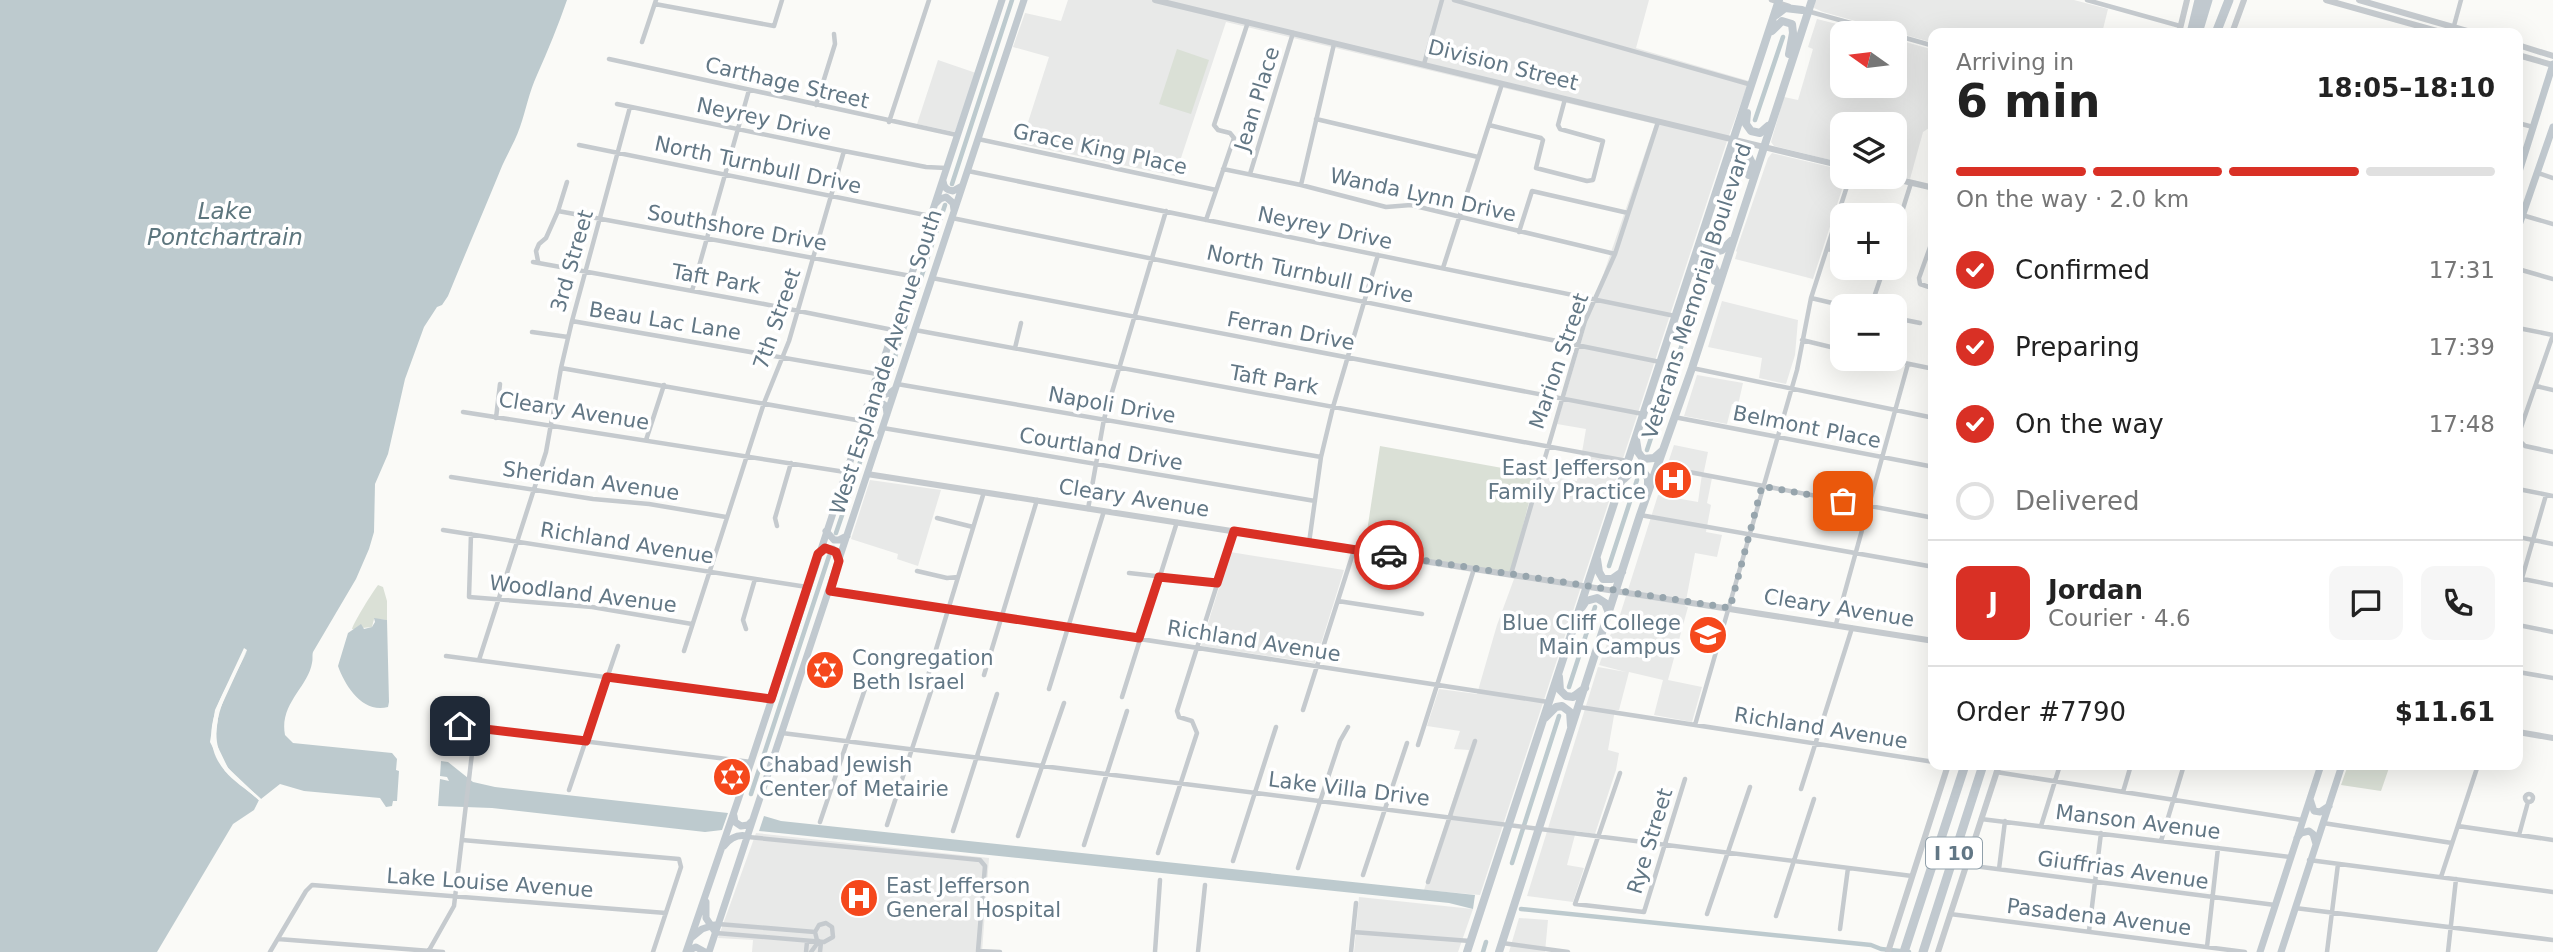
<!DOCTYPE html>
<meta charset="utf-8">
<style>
:root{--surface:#fff;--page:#f6f6f6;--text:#222;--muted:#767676;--line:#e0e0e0;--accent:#d93025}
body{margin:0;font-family:"DejaVu Sans",sans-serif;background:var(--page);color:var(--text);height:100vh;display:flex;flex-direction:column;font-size:26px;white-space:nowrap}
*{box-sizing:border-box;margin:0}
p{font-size:23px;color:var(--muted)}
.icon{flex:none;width:38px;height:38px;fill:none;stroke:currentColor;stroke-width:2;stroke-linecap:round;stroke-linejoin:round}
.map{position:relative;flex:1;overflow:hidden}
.sheet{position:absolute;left:1928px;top:28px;width:595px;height:742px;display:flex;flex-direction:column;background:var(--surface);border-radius:14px;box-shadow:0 7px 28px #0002}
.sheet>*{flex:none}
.needle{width:46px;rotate:284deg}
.fabs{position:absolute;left:1830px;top:21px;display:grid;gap:14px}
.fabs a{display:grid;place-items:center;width:77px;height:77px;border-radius:14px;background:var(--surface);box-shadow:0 7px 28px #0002;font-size:35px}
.pin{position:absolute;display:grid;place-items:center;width:60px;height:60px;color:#fff;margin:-30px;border-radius:14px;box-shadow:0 4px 10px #0006}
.courier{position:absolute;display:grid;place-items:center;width:70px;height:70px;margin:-35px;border:5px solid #d93025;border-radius:50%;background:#fff;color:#222;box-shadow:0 2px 9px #0007}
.summary em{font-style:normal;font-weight:700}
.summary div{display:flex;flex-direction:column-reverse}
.summary{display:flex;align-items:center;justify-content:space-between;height:119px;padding:0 28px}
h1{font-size:46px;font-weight:700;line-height:52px}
.bar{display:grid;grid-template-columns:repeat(4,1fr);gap:10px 7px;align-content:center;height:84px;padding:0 28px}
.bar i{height:9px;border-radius:5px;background:var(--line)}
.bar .active{background:var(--accent)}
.bar p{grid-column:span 4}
.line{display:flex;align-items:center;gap:18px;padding:0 28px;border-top:2px solid var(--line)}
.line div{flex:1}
.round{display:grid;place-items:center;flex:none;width:74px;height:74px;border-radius:14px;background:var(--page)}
ol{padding:0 28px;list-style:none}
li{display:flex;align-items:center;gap:21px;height:77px}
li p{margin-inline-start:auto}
li .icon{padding:7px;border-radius:50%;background:var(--accent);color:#fff;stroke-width:4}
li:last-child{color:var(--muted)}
li i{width:38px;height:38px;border:4px solid var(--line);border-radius:50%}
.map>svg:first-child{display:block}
</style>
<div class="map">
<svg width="2553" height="952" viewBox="0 0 2553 952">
<rect width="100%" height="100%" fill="#fafaf7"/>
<!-- built -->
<path fill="#e8e9e8" d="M1068,0H1649L1636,48L1749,81L1727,141L1480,895L1424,890L1469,750L1454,749L1460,731L1427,726L1439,689L1477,694L1497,625L1514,579L1511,574L1536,474L1577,481L1586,429L1557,424L1587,322L1655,124L1226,22L1175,176L1021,144L1049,57L1013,47L1025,13L1061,21Z
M1815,0H2074L2108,9L2102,33H1934V43L1823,12L1814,8Z
M1817,19L1873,33H1843V86H1895V39L1934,50V132L1929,128L1923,132L1910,179L1895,175V124H1843V163L1774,146L1771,142L1784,97L1798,100L1813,49L1808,47Z
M938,60L976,73L955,132L917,124Z
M1772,153L1843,170V177H1846L1813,279L1735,259L1737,252L1736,251L1768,158Z
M1722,301L1798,320L1795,355L1786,384L1759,378L1762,358L1708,347Z
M1697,375L1743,383L1738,405L1732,404L1727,424L1684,416Z
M1674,445L1708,452L1703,476L1712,478L1707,503L1711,505L1706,532L1722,535L1717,557L1695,553L1685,606L1688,607L1668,680L1702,687L1692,722L1654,715L1663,680L1629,672L1619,710H1615L1608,750L1619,753L1616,770L1595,834L1576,831L1567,865L1584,868L1573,902L1527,896L1598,667L1626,672L1599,665L1618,615H1620L1658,495L1698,502L1702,474L1667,466Z
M870,480L941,490L918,566L897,559L898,554L851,539Z
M1230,552L1344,570L1315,663L1201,646Z
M756,833L989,858L982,952H752L753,940L718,938Z
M1359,897L1473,909L1458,952H1354Z
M1519,918L1548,920L1545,952H1509Z"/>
<!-- green -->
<path fill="#dae0d6" d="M1177,49L1209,60L1191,114L1159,104Z
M1380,446L1536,474L1511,574L1364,551Z
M378,585L383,587L387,601V620L374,619L372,627L362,628L360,625L357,629H352C355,620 372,593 378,585Z
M2348,765H2390L2381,791L2341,785Z"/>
<!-- water -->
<path fill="#bdcace" d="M0,0H567C558,26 548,50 537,75C529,92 526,110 520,127C515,142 506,156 500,171C483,213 465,254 448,296L442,305L437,307L424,327L405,379L388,454L375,484L374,532L369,549L356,579L313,652C312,655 313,659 312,663C308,687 279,704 285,735L293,743L392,753L397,759L396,770L399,771L397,801H393L392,806L386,807L380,798L304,791L280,784L261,799C250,789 238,780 229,769C199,732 230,687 247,651C227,687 192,732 225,771C234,782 249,791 259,800L254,810L233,824L157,952H0Z
M374,618L387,620L389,702L388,707C363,714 345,686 338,666L348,633L361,624L364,629L372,627L375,622Z
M441,761L448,762L473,782L495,787L728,813L722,830L705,832L492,808L438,806L440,779L449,781L447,777L440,776Z
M764,816L781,821L1475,895L1473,909L1449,903L759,831Z"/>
<!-- pier -->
<path fill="#fafaf7" d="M244,648L247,650L219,711L215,741L228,768L264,802L262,803L225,771L210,742L215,710Z"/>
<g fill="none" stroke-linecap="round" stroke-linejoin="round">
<!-- canal -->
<path stroke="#bdcace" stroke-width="4.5" d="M1755,120L1783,37
M952,184L1012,0
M1715,242L1740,167
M885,387L945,205
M1647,450L1706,272
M836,533L878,409
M1609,566L1637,480
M1569,687L1595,607
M751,794L829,556
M1512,863L1559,716
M1521,909L1871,945L1881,949L1909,952
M1483,952L1486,942"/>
<!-- minor -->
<path stroke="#c5cace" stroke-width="4.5" d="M1454,0L1752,85
M1771,0L1789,6
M2087,0L2180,26
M655,4L774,26L782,0
M1807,11L1887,33
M2452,33L2461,0
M1895,35L1934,46
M642,42L656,0
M609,59L957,135
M1424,64L1442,0
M617,104L844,151L926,167L946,168
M816,105L835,44L834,34
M1316,119L1478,157
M889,122L929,0
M2518,123L2533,127
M1489,125L1541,138L1543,140L1536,168L1587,181L1593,180L1603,141L1560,129L1558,125L1565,99
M978,139L1216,190
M579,145L930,216
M1223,169L1301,185L1386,207L1411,205L1615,254
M968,171L1675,316
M2538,173L2553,178
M1250,174L1293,33
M1301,185L1334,44
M558,211L911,276
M2522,215L2553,224
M952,218L1660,362
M1206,220L1234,138L1230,133L1218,130L1214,125L1248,22
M1519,232L1532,191L1628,213
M1895,234L1911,183
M1827,249L1843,252
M538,261L536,251L539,244L546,238L558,211L567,182
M533,262L764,304L893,330
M1443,268L1502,84
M2518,269L2553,279
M932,278L1643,414
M1929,287L1920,284L1919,278L1934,236
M692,291L749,90
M1811,298L1845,306
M1871,306L1884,268
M1895,318L1920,323
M572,321L877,374
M2518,328L2553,335
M915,330L1627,461
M532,332L568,337
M2553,335L2519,433L2520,441L2525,446L2553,452
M1802,340L1843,350
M1015,348L1021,323
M1885,359L1934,369
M561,368L862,421
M1692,368L1934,418
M897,384L1321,457
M2536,386L2553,390
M463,412L845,472
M1674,417L1934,467
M496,418L500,384
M883,428L1315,501
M646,440L664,385
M1657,466L1934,518
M451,477L593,499L649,504L726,517
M2518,489L2553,496
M1088,509L1104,419L1166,211
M1640,515L1934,567
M937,518L973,527
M777,526L775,518L791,463
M443,530L807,587
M471,534L469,597L592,607L692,624
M2518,537L2553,544
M1309,543L1321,457L1333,407L1378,255
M917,571L947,578L958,577
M1129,573L1217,583
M1511,574L1585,321L1615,254L1658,122
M2518,578L2553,585
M829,591L1548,702
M2518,592L2546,495
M1338,601L1422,614
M1836,624L1908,364
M2518,625L2553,632
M746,629L743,620L755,579
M684,651L764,403L789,341L844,151
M891,654L933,660
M446,656L771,699
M479,660L546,452L561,368L572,321L630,107
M2518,672L2553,678
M984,675L1037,500
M927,679L984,492
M1049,689L1104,511
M1122,697L1177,522
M1579,707L1934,762
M1303,710L1354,550
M445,724L751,762
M1695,725L1797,370L1811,298L1850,177
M782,733L1912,876
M1418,745L1474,569
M1996,772L2302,820
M1620,773L1575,904L1644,912L1685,779
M1801,789L1852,628
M569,790L618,646
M2123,792L2131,765
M2525 798a4 4 0 1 1 8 0a4 4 0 1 1-8 0Z
M1981,819L2290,857
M820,822L867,683
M2323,823L2452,843
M887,825L933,685
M2041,826L2060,765
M2458,826L2553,840
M953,831L997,694
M2519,835L2528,802
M1018,836L1064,703
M748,837L980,860L985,866L978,951L1000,952
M462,840L679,859L681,867L653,952
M2161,841L2184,765
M1084,845L1127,711
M1158,853L1197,733L1192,721L1179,717L1177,711L1234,531
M2309,860L2553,892
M1233,861L1276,727
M1966,865L2275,905
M1298,868L1340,741L1348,727
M1999,869L2005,821
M1363,875L1407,743
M2441,877L2478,765
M1428,882L1475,741
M2295,908L2553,940
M1707,914L1750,787
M1950,914L2245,952
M1776,916L1814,799
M718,924L815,932
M1840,929L1848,868
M2089,931L2101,833
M1353,932L1470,941
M716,933L824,942L833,937L832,927L826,923L819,925L815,932L817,940
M278,939L443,952
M1502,943L1568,952
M2207,947L2218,848
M270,952L306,891L312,885L666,913
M428,952L454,906L475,728
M806,952L807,942
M811,952L819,941
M820,952L821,942
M1155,952L1160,880
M1198,952L1205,885
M1351,952L1356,903
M2327,952L2338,864
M2448,952L2456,879"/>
<!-- tertiary -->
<path stroke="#c5cace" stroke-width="6" d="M1155,0L1843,166
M2326,0L2444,33
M2359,0L2474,33
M2179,33L2187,0
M2232,33L2244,0
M2518,45L2553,56
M2518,55L2553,65
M1887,177L1934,188
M867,474L1934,641
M2518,732L2553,738
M1888,952L1948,765
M1938,952L1999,765"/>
<!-- secondary -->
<path stroke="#c1c9cf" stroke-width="7" d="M2518,175L2553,64
M943,181C944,187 946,190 953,191L962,186
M935,204L940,199L946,197L953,203L954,210
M2518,228L2553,127
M875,381L876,389L883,395L890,393L895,389
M867,406L879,401L886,406L887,414
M826,531L834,540H839L847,536
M818,553L825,548L833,549L839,561
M2310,799L2314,811L2320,812L2329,806
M734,816L735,822L741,826L748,825L752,821
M2297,838L2301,833L2309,831L2313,834L2316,844
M724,846C730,838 737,834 747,836
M706,902V918L716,933
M691,938L702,929L714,925
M686,952L751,762L1002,0
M686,952L696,947L705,952
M709,952L1024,0
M2260,952L2321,765
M2281,952L2342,765"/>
<!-- primary -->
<path stroke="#c1c9cf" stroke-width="8" d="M1776,15L1785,8L1802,10
M1772,31L1782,21L1792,24L1793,33L1789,54
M1747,113L1746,124L1751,131L1760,133L1768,126
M1729,158L1736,153L1748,155L1752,163L1749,175
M1707,235V248L1714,252L1722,250L1731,241
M1694,273L1700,263L1711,262L1716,271L1715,281
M1636,440L1638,452L1643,459L1654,458L1662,451
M1624,479L1632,471L1642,470L1648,478V485
M1597,559L1599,572L1603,579H1612L1622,572
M1582,607L1586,601L1597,598L1605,603L1609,613
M1559,677L1560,690L1566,696L1573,697L1585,688
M1545,718L1556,707L1562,706L1570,712L1571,726
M1467,952L1779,0
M1499,952L1640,515L1692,368L1812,0"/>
<!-- motorway -->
<path stroke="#c1c9cf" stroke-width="9" d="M2191,33L2199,0
M2198,33L2208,0
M2216,33L2229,0
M1904,952L1965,765
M1923,952L1983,765"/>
</g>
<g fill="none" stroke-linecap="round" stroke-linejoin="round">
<!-- done -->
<path stroke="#97a5ad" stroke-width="7" stroke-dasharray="0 12.6" d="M1389,555L1730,608L1762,486L1843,501"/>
<!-- route -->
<path stroke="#d93025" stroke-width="9" d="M460,726L586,741L607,677L771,699L818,554L825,548L836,552L839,561L830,591L1139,638L1159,577L1217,583L1234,531L1389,555"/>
</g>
<!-- icons -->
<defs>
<symbol id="hospital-disc" viewBox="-11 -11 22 22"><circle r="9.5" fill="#f5481c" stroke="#fff"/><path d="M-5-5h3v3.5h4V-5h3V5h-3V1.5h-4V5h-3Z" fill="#fff"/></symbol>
<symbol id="university-disc" viewBox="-11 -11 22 22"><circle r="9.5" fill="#f5481c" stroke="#fff"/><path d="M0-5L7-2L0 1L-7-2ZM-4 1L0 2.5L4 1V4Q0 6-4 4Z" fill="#fff"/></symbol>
<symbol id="synagogue-disc" viewBox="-11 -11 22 22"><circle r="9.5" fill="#f5481c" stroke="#fff"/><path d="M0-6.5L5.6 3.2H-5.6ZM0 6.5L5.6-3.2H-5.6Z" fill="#fff"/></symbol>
</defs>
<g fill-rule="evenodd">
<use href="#hospital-disc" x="1651" y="458" width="44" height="44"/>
<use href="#university-disc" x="1686" y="613" width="44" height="44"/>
<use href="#synagogue-disc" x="803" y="648" width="44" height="44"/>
<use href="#synagogue-disc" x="710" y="755" width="44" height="44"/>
<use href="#hospital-disc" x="837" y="876" width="44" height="44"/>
</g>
<g text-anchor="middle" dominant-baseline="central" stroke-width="7" stroke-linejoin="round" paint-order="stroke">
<!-- shield labels -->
<rect fill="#fff" stroke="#91a0aa" stroke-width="2" x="1926" y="837.5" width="56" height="31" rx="5"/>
<g font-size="19" font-weight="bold" fill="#627785">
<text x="1954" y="853">I 10</text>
</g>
<!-- street labels -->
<g font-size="21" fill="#627785" stroke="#fff">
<text transform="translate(1503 65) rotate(14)">Division Street</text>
<text transform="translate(787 83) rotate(13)">Carthage Street</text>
<text transform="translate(1257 99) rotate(-73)">Jean Place</text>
<text transform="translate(764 119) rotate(12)">Neyrey Drive</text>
<text transform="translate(1100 149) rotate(12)">Grace King Place</text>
<text transform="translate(758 165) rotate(12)">North Turnbull Drive</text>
<text transform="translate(1423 195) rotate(12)">Wanda Lynn Drive</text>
<text transform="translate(737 228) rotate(10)">Southshore Drive</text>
<text transform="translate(1325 228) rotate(12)">Neyrey Drive</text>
<text transform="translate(572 261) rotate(-74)">3rd Street</text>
<text transform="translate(1310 274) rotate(12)">North Turnbull Drive</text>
<text transform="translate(716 279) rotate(10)">Taft Park</text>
<text transform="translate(1697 291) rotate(-72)">Veterans Memorial Boulevard</text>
<text transform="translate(777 319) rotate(-71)">7th Street</text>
<text transform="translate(665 321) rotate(9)">Beau Lac Lane</text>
<text transform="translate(1291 331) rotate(11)">Ferran Drive</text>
<text transform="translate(1559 361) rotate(-71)">Marion Street</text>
<text transform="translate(886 362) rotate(-72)">West Esplanade Avenue South</text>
<text transform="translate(1274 380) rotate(10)">Taft Park</text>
<text transform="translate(1112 405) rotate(10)">Napoli Drive</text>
<text transform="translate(574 411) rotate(9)">Cleary Avenue</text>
<text transform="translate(1807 427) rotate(11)">Belmont Place</text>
<text transform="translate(1101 449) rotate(10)">Courtland Drive</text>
<text transform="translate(591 481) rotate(8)">Sheridan Avenue</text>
<text transform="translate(1134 498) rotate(9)">Cleary Avenue</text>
<text transform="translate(627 543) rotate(9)">Richland Avenue</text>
<text transform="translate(583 594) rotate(7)">Woodland Avenue</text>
<text transform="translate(1839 608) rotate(9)">Cleary Avenue</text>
<text transform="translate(1254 641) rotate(9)">Richland Avenue</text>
<text transform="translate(1821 728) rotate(9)">Richland Avenue</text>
<text transform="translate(1349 789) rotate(7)">Lake Villa Drive</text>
<text transform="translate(2138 822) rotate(7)">Manson Avenue</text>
<text transform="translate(1650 841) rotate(-73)">Rye Street</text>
<text transform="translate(2123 870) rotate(8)">Giuffrias Avenue</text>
<text transform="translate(490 883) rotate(4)">Lake Louise Avenue</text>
<text transform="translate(2099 917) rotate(7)">Pasadena Avenue</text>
</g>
<!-- poi labels -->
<g font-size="21" fill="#627785" stroke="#fff" text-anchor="start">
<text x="1646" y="468" text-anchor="end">East Jefferson<tspan x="1646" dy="24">Family Practice</tspan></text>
<text x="1681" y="623" text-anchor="end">Blue Cliff College<tspan x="1681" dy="24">Main Campus</tspan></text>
<text x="852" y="658">Congregation<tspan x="852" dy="24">Beth Israel</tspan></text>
<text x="759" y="765">Chabad Jewish<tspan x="759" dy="24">Center of Metairie</tspan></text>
<text x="886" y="886">East Jefferson<tspan x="886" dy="24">General Hospital</tspan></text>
</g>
<!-- water labels -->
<g font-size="23" font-style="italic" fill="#5d767e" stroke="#fff">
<text x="225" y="211">Lake<tspan x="225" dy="26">Pontchartrain</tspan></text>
</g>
</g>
</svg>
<div class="fabs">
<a><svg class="needle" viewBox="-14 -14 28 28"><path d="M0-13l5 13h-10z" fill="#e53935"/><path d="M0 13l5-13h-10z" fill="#767676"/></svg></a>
<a><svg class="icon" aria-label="layers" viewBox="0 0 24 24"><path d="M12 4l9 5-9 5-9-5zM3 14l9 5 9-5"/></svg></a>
<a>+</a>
<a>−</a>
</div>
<div class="pin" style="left:1843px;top:501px;background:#ea580c"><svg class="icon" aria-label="bag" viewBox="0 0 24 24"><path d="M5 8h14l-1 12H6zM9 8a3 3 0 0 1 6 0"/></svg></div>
<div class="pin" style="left:460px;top:726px;background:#1f2937"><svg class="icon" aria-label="home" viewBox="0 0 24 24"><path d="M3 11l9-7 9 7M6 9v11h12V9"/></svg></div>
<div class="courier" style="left:1389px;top:555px"><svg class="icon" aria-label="car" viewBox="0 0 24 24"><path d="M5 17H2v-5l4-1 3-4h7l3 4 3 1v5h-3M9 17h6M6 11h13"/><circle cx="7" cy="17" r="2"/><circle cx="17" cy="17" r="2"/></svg></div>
<section class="sheet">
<div class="summary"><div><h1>6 min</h1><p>Arriving in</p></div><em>18:05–18:10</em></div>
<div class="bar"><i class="active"></i><i class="active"></i><i class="active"></i><i></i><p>On the way · 2.0 km</p></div>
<ol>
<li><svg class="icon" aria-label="check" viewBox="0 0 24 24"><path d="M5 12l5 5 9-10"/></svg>Confirmed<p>17:31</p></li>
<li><svg class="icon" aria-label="check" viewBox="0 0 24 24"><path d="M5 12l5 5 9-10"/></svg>Preparing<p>17:39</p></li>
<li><svg class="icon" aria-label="check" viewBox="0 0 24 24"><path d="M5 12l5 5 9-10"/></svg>On the way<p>17:48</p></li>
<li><i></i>Delivered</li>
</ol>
<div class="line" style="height:126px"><b class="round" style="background:var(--accent);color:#fff">J</b><div><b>Jordan</b><p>Courier · 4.6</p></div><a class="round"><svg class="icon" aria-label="chat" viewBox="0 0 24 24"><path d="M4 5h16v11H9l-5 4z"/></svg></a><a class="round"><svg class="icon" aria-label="phone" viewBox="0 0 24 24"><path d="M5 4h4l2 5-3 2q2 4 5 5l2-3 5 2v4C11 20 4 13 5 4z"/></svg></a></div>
<div class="line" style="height:91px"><div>Order #7790</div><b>$11.61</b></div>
</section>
</div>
